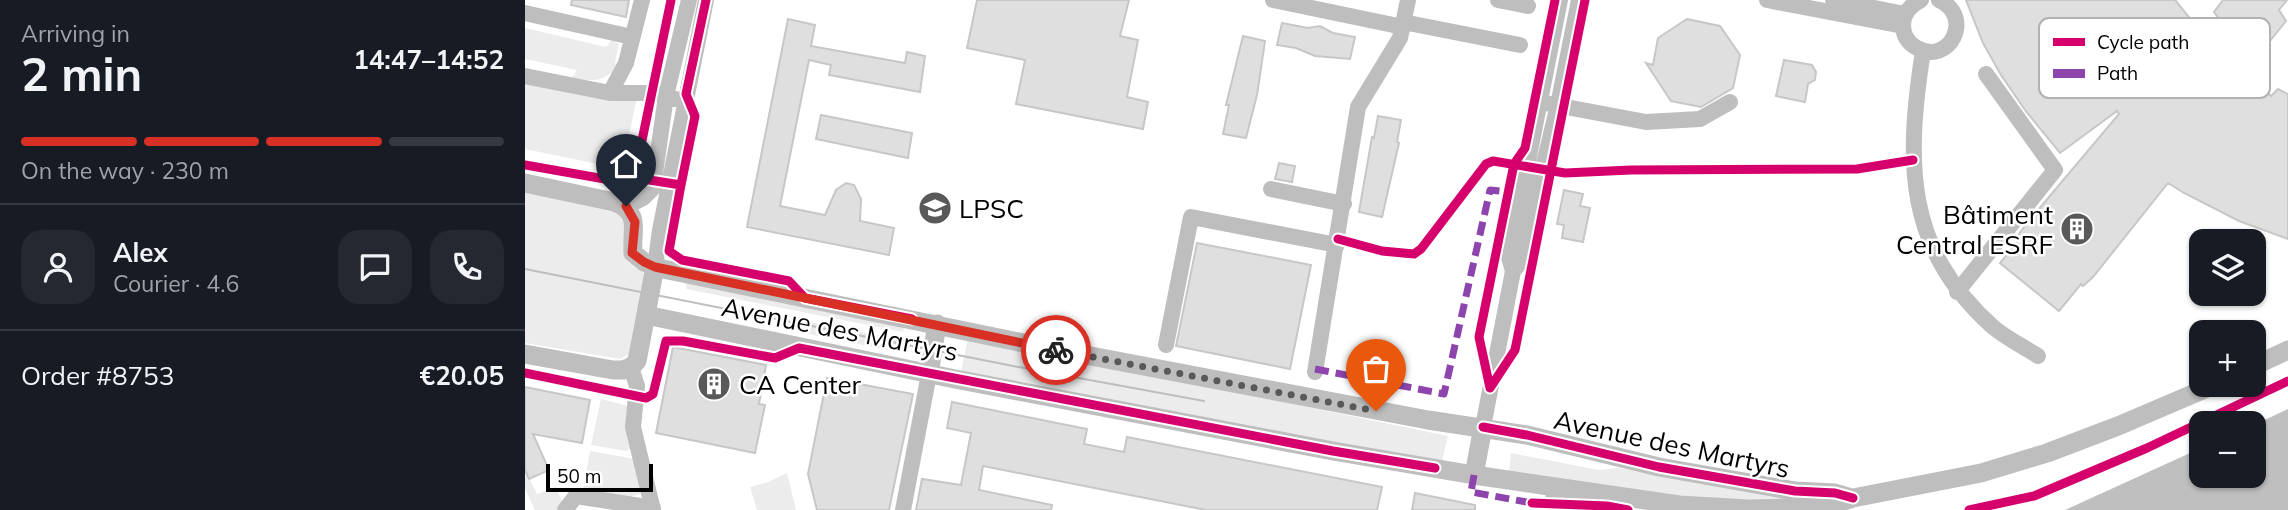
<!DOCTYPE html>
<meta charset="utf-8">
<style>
:root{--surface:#171b24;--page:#242831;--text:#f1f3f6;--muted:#9ea1a6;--line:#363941;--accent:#d93025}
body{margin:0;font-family:Mulish,sans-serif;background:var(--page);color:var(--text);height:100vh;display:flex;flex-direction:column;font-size:26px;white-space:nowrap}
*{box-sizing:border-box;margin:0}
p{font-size:23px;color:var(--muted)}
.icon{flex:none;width:38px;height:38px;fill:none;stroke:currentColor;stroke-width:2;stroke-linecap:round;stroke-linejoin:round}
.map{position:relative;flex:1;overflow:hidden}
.details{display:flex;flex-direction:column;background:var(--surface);width:525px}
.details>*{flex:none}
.tools{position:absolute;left:1664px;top:229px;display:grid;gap:14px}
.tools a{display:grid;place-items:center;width:77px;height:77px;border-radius:14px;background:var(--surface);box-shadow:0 2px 5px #0004;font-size:35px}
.scale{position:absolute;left:21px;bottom:18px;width:107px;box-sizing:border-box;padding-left:7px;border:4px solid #000;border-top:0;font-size:19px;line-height:24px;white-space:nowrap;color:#000;-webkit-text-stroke:5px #fff;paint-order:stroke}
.pin{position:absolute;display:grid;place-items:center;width:60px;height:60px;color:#fff;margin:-72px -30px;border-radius:50% 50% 50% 0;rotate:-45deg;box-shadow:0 0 7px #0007}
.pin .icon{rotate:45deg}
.courier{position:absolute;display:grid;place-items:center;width:70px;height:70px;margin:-35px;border:5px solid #d93025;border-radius:50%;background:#fff;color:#222;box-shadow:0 2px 9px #0007}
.headline em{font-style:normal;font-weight:700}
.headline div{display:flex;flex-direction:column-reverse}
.headline{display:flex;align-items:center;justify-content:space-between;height:119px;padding:0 21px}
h1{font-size:46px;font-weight:700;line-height:52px}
.bar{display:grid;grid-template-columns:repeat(4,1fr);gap:10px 7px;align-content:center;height:84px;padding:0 21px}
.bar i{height:9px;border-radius:5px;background:var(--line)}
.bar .on{background:var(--accent)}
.bar p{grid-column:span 4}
.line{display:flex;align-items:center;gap:18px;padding:0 21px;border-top:2px solid var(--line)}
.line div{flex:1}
.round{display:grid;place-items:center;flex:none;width:74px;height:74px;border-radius:21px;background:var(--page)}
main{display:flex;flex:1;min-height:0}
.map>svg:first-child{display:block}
</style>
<main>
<section class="details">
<div class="headline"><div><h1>2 min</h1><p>Arriving in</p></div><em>14:47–14:52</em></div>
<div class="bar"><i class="on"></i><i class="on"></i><i class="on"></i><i></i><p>On the way · 230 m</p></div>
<div class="line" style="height:126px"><a class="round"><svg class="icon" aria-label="person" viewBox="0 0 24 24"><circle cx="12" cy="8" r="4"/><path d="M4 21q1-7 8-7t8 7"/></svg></a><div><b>Alex</b><p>Courier · 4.6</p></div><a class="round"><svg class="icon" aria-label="chat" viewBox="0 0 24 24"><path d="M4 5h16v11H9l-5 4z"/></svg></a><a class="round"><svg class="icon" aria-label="phone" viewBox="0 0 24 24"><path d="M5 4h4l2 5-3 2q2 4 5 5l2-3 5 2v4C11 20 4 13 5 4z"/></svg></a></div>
<div class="line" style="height:91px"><div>Order #8753</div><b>€20.05</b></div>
</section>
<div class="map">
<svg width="1763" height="510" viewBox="0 0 1763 510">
<rect width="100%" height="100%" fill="#fff"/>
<!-- green -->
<path fill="#ececec" d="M0,28L81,47L87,40L94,44L90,62L91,68C78,83 66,81 47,78L52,70L0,59Z
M0,75L113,92L97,169L0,149Z
M0,192L85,211L95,215L101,225C96,252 95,261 121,274L105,354L95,359L0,343Z
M162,280L380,324L378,332L161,289Z
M280,321L377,340L374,352L278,333Z
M443,337L923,436L917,461L821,447L436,372Z
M76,399L104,406L107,448L101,451L66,445Z
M65,451L110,459L120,492L105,497L58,490Z
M986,453L1074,470L1093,468L1286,499L1184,500L984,473Z
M0,470L12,494L31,487L38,504L35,510H10L0,489Z
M262,473L271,510H232L225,487L241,483Z"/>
<!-- water -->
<path fill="#bfbfbf" d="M1763,409V510H1540L1676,448V476H1729V425Z"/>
<!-- building -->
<path fill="#dfdfdf" stroke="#c7c7c7" stroke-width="2" d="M47,0H104L101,17L46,5Z
M452,0H604L595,36L613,40L602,97L623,102L618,129L491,104L500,60L442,48Z
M1441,0H1650L1681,38L1746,96L1753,89L1763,94V239L1714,221L1659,193L1643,183L1568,277L1558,286L1556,284L1534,311L1475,263L1497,236L1494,234L1502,223L1594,114L1592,111L1535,153L1500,110L1476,75L1458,43Z
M1698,0H1762L1754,10L1761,21L1737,51L1710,36L1695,20L1689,12Z
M263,19L290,25L286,46L380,63L382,52L400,56L395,92L304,75L306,65L284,60L255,206L300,215L311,190L321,183L329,185L336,199L335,221L369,228L364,255L222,227Z
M1162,19L1195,26L1215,55L1208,88L1176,107L1146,101L1121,63L1128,65L1133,38Z
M757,23L783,28L795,26L808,33L830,37L825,59L790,56L771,48L752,45Z
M718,36L740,41L732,95L721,138L698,134L704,105H701Z
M1259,60L1287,65L1291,72L1290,80L1283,84L1280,102L1251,96Z
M296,115L387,133L383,158L291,139Z
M853,116L876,120L872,142L874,143L857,217L834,212L847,137L849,138Z
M754,163L770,166L767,182L750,179Z
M1039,190L1058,194L1055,206L1065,208L1058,242L1037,238L1039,225L1032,224Z
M672,243L786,265L765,369L651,346Z
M148,347L241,365L234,404L240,405L230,453L131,433Z
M302,378L388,394L364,510H292L283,474Z
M0,387L65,400L57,443L8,434L24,470L4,479L0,470Z
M427,402L562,429L559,444L599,452L602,437L857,487L852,510H681L458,466L454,490L527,505L526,510H391L397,479L436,485L446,433L422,428Z
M890,493L950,505V510H887Z"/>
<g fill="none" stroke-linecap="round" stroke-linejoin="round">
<!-- minor -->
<path stroke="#bebebe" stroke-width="16" d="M748,0L878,27
M973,0L1003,6
M1242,0L1378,26
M1308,0L1380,14
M1396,0C1386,5 1378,13 1378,25C1378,35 1383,43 1392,48C1424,66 1450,17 1414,0
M0,13L107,37
M878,22L995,45
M1398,51C1381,161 1379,248 1468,327C1481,338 1499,347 1513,356
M0,76L85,93H129L150,99
M85,93L101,63L117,0
M1025,104L1121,122L1175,119L1205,102
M746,189L819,204
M101,207L118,198L128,188L141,96L164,0
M130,267L135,230L181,0
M988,271L995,263L1033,105L1054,0
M1432,292L1530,170L1461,74
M641,345L666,217L812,245
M106,367L112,386L108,427L128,510
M790,372L833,107L875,38L883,0
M958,427L988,271L984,257L1035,0
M40,510L51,496L128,508
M378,510L404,374
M1028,510L1029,486"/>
<!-- major -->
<path stroke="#bebebe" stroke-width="19" d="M0,183L89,202C117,213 106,229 108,253L119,262L138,269L513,346L903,420L1002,435L1134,467L1270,491L1310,493L1327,498
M121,315L430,379L808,451L949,475L1154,505L1224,509L1301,507L1328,498L1456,473L1522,453L1593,426L1689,385
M0,354L88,370H98L106,367L112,361L130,267
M1729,366L1763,350
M404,374L412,324
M949,475L958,427"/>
<!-- tram -->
<path stroke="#bebebe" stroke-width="2" d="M0,269L488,366L679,401"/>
<!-- quiet -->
<path stroke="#8e44ad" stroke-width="7" stroke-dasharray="14 7" stroke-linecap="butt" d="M790,369L919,394L965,190L984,192
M949,475L946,492L1007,503V508"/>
<defs>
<path id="cycleway" d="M0,165L108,184L118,179L156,185L144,251L157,260L264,281L280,298L387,319
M108,184L146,0
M156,185L170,116L161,94L181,0
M813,239L857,251L889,254L896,249L961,164L968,161L1040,173L1106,170L1332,169L1388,160
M0,373L121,398L128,394L141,341H158L250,358L274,348L808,451L910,468
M965,388L990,350L1060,0
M965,388L954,337L989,164L1000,148L1030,0
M958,427L1002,435L1134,467L1270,491L1310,493L1328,498
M1007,503L1082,506L1103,510
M1444,510L1509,496L1622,448L1763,381"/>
</defs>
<!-- cycleway casing -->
<use href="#cycleway" stroke="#fff" stroke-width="13"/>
<!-- cycleway -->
<use href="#cycleway" stroke="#d6006c" stroke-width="9"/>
</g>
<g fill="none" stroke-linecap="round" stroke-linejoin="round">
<!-- done -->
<path stroke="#595959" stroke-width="7" stroke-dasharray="0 12.6" d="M531,350L851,411"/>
<!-- route -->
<path stroke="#d93025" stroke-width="9" d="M101,206L110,222L107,253L119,262L130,267L531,350"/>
</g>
<!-- icons -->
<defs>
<symbol id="university-disc" viewBox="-11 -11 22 22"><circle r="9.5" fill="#595959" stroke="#fff"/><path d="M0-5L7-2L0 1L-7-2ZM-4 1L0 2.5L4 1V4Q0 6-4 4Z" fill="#fff"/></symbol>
<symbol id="building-disc" viewBox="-11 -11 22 22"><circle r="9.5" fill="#595959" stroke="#fff"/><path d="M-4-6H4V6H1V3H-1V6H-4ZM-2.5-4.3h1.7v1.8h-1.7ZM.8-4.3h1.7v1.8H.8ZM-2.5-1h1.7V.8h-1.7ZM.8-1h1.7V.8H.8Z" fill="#fff"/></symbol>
</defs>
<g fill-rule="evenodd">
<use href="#university-disc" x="391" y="189" width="38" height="38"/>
<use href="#building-disc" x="1533" y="210" width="38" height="38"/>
<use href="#building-disc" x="170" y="365" width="38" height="38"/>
</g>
<g text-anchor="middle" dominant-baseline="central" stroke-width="5" stroke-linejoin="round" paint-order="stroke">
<!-- poi labels -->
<g font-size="26" fill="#000" stroke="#fff" text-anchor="start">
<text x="434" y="208">LPSC</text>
<text x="1528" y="214" text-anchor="end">Bâtiment<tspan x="1528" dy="30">Central ESRF</tspan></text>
<text x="214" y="384">CA Center</text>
</g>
<!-- street labels -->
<g font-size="26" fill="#000" stroke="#fff">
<text transform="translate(315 329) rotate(11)">Avenue des Martyrs</text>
<text transform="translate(1147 444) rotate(12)">Avenue des Martyrs</text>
</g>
</g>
<!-- legend -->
<rect x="1514" y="18" width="231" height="80" rx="10" fill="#fff" stroke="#b2b2b2" stroke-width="2"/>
<rect x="1528" y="38" width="32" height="8" fill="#d6006c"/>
<rect x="1528" y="69" width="32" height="9" fill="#8e44ad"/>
<g font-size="19" fill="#000">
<text x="1572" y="49">Cycle path</text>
<text x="1572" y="80">Path</text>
</g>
</svg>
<div class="tools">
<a><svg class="icon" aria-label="layers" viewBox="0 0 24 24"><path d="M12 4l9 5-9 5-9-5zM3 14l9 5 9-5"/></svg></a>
<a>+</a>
<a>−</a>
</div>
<div class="scale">50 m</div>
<div class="pin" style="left:851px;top:411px;background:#ea580c"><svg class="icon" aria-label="bag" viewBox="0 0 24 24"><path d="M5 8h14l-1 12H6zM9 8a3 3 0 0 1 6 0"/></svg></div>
<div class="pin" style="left:101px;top:206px;background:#1f2937"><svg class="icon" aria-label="home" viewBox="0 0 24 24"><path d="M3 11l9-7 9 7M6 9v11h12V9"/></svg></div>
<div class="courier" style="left:531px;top:350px"><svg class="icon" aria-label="bike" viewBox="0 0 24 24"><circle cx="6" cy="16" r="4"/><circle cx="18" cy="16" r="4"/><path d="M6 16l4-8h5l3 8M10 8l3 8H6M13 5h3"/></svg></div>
</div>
</main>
